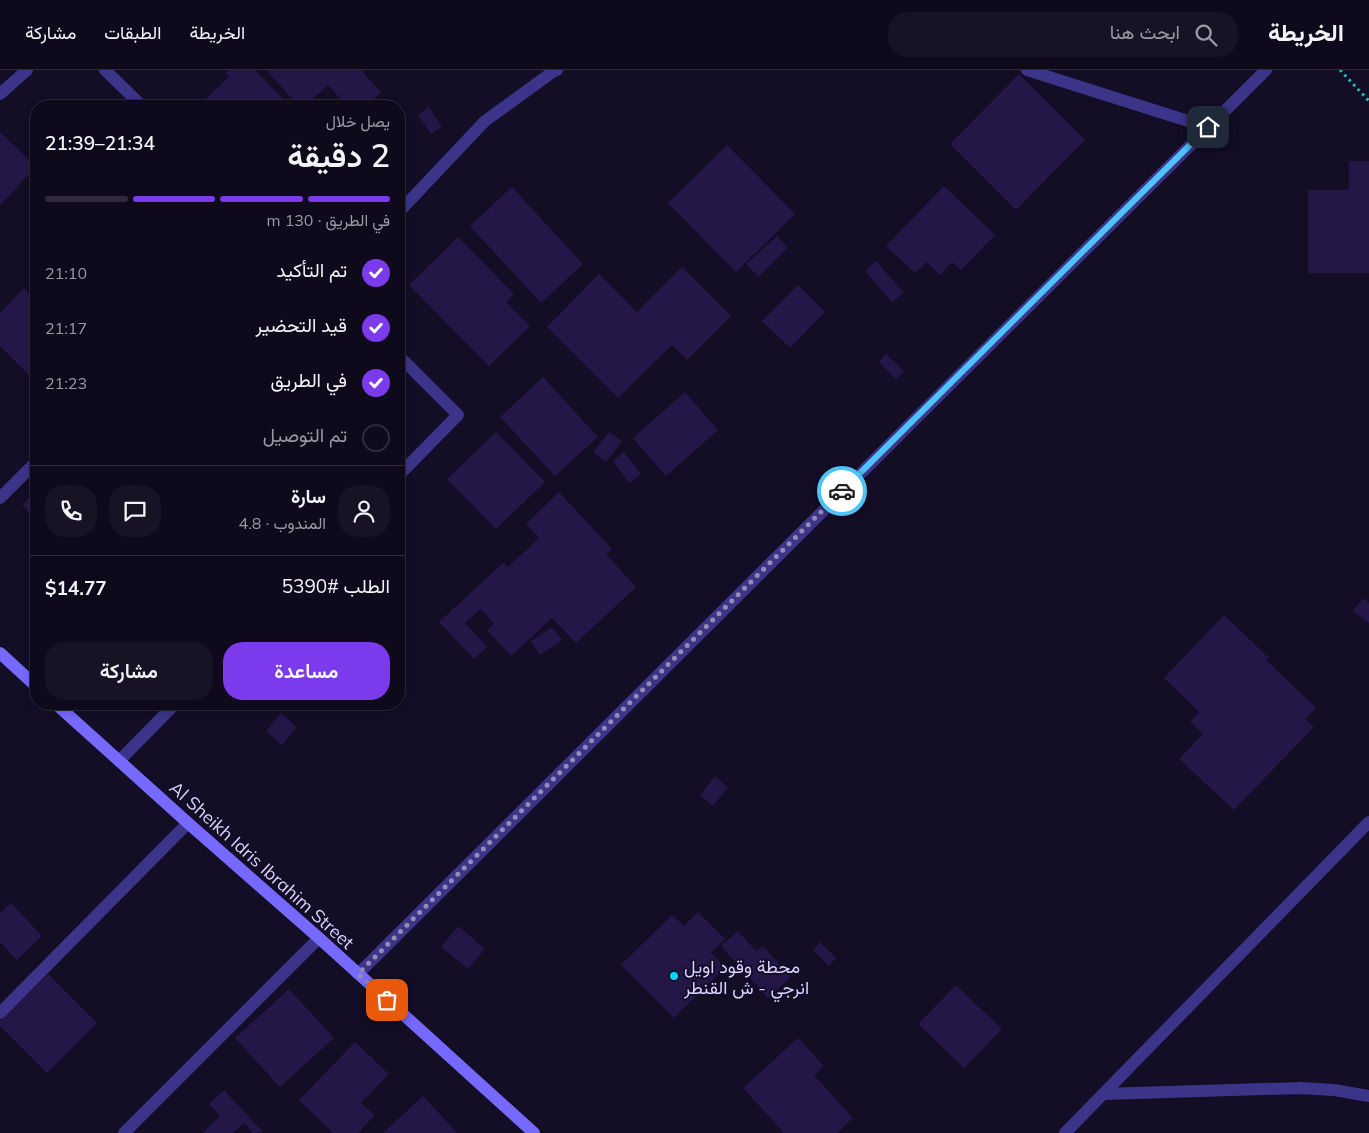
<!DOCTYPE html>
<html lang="ar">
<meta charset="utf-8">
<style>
:root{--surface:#0e0a1c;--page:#171325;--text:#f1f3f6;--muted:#9b9aa3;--line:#2e2b3b;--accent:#7c3aed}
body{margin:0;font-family:Mulish,Vazirmatn,sans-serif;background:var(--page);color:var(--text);direction:rtl;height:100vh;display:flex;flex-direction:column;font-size:19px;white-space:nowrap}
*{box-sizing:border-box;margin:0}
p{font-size:16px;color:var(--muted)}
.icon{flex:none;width:28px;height:28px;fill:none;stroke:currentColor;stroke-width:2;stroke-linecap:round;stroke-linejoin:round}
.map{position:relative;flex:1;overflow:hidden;direction:ltr}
.panel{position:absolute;left:30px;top:30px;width:375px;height:610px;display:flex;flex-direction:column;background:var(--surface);border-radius:20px;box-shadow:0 2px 8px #0003,0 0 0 1px var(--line);direction:rtl}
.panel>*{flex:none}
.pin{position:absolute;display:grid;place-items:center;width:42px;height:42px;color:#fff;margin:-21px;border-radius:10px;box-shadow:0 2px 8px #0006}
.courier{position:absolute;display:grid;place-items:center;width:50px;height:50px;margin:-25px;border:4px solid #4fc3f7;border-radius:50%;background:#fff;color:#222;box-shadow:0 1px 6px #0007}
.head em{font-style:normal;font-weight:600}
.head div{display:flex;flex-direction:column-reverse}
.head{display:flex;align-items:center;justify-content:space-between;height:85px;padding:0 15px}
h1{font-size:32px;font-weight:600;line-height:38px}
.bar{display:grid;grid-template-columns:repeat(4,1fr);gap:8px 5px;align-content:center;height:60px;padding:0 15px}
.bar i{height:6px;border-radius:4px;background:var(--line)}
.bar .on{background:var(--accent)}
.bar p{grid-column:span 4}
.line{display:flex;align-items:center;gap:12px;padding:0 15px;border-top:1px solid var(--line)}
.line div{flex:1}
.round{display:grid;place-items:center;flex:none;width:52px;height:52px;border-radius:20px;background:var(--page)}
ol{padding:0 15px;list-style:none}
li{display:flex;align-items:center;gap:15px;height:55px}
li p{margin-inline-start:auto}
li .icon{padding:5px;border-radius:50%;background:var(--accent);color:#fff;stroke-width:4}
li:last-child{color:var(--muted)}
li i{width:28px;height:28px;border:2px solid var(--line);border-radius:50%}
.primary-button{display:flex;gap:10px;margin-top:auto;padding:10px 15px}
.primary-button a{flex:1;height:58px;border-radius:20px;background:var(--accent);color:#fff;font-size:20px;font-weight:600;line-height:58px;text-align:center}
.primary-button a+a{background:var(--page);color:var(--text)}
header{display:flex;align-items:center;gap:30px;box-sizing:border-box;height:70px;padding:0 25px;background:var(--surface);border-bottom:1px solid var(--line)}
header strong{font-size:24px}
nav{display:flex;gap:28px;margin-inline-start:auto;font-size:18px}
.search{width:350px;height:45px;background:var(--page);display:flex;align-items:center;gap:12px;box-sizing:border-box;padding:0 18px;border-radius:20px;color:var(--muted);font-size:19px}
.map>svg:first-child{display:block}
</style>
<header>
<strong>الخريطة</strong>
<div class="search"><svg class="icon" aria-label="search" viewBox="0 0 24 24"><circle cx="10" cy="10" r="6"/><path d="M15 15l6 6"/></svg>ابحث هنا</div>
<nav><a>الخريطة</a><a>الطبقات</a><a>مشاركة</a></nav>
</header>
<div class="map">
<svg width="1369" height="1063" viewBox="0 0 1369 1063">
<rect width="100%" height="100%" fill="#130d26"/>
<!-- building -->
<path fill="#241748" d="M229,0H255L290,36H198L229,7L225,3Z
M266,0H361L381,22L366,36H347L328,15L305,36H299Z
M1019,4L1085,70L1016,140L950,74Z
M429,37L442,57L431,64L418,45Z
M0,62L36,97L0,135Z
M727,75L795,144L736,202L668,133Z
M1349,91H1369V203H1308V120H1349Z
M944,116L995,165L961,200L952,192L940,205L927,192L915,203L886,176Z
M512,117L583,194L541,233L470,156Z
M777,166L788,178L758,207L746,194Z
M458,167L514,224L506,232L530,256L489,296L409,215Z
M876,191L904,223L892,232L865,201Z
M682,197L731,246L687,290L672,275L618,328L547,257L599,204L637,242Z
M798,215L825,242L790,278L762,251Z
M24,218L36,230V306L33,309L0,276V243Z
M886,284L904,301L896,309L879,292Z
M543,307L598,367L555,406L500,347Z
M685,322L718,360L666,406L633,368Z
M496,362L545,412L496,459L447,409Z
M609,362L622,371L606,392L593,382Z
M624,382L641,404L629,413L613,391Z
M36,421V450L22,435Z
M559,422L612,479L606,484L636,517L576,573L552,548L511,586L487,560L494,554L481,539L465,553L487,577L474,589L439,552L504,492L508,497L539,468L526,454Z
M1363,528L1369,533V553L1353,541Z
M1224,545L1269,588L1266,590L1316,638L1305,649L1314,657L1234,740L1179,689L1203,664L1190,652L1199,642L1164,608Z
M552,557L562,570L540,585L531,571Z
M319,634H336L327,642Z
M281,643L297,657L282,675L266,661Z
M715,706L728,717L713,736L700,725Z
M11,833L42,866L17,890L0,872V843Z
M698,842L725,869L711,883L725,897L674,948L621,895L672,845L684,856Z
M458,856L485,879L468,899L441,877Z
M738,861L756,881L763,876L791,907L768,928L721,876Z
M820,872L836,888L829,896L813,880Z
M48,904L97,953L47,1003L0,956V951Z
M956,915L1002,959L964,998L918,954Z
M289,919L334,968L280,1017L235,968Z
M798,968L824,996L814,1005L853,1048L837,1063H784L743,1018Z
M355,972L389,1004L361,1033L375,1045L358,1063H333L299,1030Z
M224,1020L263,1062L253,1063L244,1053L232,1063H202L220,1046L209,1034Z
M423,1026L457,1063H383Z"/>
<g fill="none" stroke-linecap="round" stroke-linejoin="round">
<!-- path -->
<path stroke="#25c0bf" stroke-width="3" stroke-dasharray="2.5 4" stroke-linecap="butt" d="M1340,0L1369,31"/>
<!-- street -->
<path stroke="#3c3489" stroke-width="12" d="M105,0L142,36
M1027,0L1207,57
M0,24L27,0
M399,142L485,51L554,1L557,0
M399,286L458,345L399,405
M0,428L36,392
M119,691L175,634
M358,904L1266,0
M0,943L188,753
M1103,1024L1300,1018L1334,1020L1369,1026
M124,1063L319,868
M1065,1063L1369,752"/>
<!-- secondary -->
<path stroke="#7569ff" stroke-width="12" d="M0,583L36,616
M56,634L188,753L319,868L534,1063"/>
</g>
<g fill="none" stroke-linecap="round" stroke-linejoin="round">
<!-- done -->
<path stroke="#948db3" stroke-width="5" stroke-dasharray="0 9" d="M387,930L358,904L842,421"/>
<!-- route -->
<path stroke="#4fc3f7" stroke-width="6" d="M842,421L1208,57"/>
</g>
<!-- markers -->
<circle fill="#00d5fd" stroke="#130d26" stroke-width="2" cx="674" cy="906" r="5"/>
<g text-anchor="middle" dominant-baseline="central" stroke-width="4" stroke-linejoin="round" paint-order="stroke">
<!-- street labels -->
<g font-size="18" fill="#d9d2ff" stroke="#130d26">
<text transform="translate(262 795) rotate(42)">Al Sheikh Idris Ibrahim Street</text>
</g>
<!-- poi labels -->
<g font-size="18" fill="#d9d2ff" stroke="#130d26" text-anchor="start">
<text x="684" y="896">محطة وقود اويل<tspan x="684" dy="21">انرجي - ش القنطر</tspan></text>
</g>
</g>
</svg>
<div class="pin" style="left:387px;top:930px;background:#ea580c"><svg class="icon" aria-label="bag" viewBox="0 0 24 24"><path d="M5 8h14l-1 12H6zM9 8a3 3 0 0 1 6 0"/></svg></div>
<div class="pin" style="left:1208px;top:57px;background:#1f2937"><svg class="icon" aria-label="home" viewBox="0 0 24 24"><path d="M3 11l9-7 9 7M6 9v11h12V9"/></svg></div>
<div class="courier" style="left:842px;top:421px"><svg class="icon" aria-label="car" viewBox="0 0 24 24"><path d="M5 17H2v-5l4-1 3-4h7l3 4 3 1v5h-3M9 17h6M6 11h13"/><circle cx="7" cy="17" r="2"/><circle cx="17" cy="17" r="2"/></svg></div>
<section class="panel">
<div class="head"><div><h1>2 دقيقة</h1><p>يصل خلال</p></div><em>21:34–21:39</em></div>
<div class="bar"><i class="on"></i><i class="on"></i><i class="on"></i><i></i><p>في الطريق · 130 m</p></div>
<ol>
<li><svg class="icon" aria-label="check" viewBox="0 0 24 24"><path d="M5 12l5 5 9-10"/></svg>تم التأكيد<p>21:10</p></li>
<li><svg class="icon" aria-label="check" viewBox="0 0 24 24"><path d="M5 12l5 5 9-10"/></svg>قيد التحضير<p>21:17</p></li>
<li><svg class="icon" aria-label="check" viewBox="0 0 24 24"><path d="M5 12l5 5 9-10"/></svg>في الطريق<p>21:23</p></li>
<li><i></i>تم التوصيل</li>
</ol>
<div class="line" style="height:90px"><a class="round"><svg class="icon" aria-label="person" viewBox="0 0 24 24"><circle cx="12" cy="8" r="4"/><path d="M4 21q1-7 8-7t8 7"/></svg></a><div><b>سارة</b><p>المندوب · 4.8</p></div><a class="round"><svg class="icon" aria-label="chat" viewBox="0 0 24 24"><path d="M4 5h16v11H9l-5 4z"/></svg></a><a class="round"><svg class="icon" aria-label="phone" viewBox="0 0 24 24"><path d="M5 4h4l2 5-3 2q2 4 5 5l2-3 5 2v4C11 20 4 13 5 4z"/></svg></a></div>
<div class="line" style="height:65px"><div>الطلب #5390</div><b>$14.77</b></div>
<div class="primary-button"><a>مساعدة</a><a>مشاركة</a></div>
</section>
</div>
